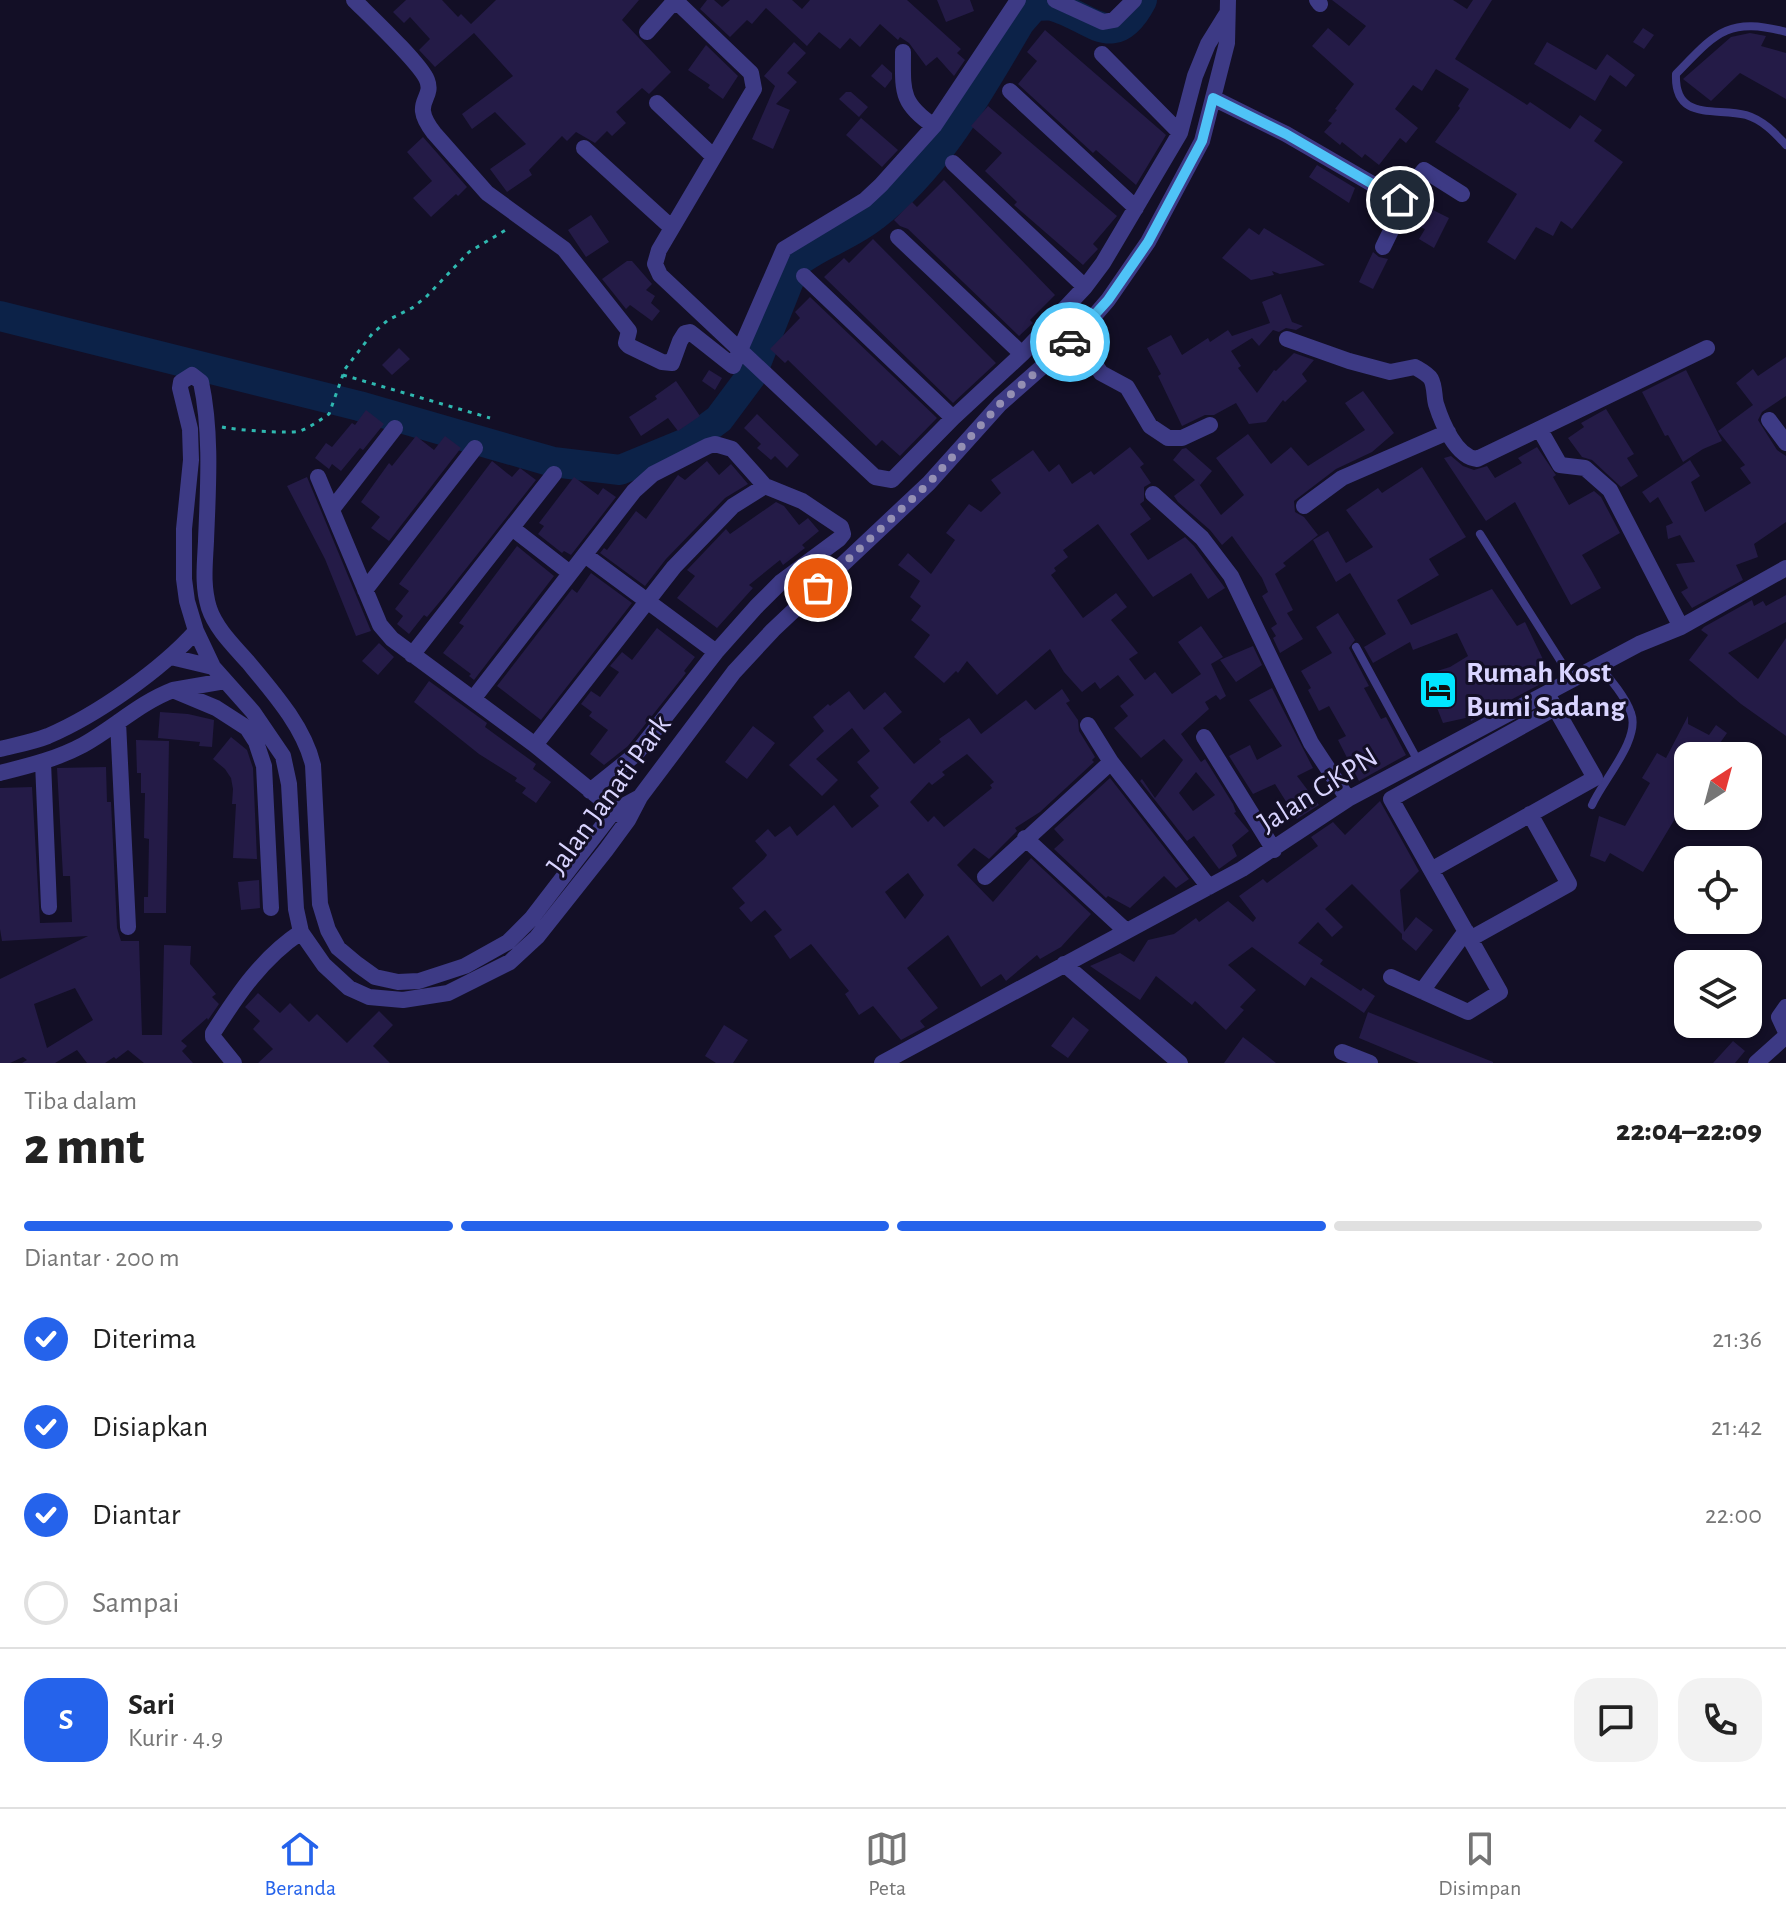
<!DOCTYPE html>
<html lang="id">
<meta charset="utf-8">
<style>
:root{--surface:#fff;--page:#f2f2f2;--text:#222;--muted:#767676;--line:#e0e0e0;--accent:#2563eb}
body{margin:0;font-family:"Alegreya Sans",sans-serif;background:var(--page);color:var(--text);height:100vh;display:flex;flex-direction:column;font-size:30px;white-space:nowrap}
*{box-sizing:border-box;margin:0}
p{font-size:26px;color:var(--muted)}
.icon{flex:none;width:44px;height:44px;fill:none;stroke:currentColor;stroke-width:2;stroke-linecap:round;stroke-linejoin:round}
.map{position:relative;height:1063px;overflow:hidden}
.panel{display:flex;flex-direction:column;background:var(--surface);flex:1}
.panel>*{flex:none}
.needle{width:52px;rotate:36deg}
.buttons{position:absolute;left:1674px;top:742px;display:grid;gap:16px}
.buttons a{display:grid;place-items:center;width:88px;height:88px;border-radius:16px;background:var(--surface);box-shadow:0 2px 6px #0004;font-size:40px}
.pin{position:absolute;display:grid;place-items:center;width:68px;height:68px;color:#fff;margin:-34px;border:4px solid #fff;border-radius:50%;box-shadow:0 2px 8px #0007}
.courier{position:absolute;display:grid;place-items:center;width:80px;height:80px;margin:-40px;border:6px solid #4fc3f7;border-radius:50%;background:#fff;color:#222;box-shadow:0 2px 10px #0007}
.head em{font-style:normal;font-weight:800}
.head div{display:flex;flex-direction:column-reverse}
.head{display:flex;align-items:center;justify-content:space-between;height:136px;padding:0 24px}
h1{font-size:52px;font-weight:800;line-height:60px}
.bar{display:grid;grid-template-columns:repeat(4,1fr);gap:12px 8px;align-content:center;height:96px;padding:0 24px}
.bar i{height:10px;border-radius:6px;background:var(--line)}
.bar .active{background:var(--accent)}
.bar p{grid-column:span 4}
.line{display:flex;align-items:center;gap:20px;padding:0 24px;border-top:2px solid var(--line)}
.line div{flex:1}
.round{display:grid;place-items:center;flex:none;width:84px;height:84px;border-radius:24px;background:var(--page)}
ol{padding:0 24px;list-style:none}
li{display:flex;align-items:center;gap:24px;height:88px}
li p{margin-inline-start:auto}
li .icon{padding:8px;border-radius:50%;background:var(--accent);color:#fff;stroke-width:4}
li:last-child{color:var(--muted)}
li i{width:44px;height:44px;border:4px solid var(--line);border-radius:50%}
.menu{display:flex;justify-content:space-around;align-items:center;height:112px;border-top:2px solid var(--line);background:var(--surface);font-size:22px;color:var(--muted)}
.menu a{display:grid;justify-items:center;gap:4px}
.menu .active{color:var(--accent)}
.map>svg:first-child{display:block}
</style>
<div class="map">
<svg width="1786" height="1063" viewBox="0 0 1786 1063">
<rect width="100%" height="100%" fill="#130f26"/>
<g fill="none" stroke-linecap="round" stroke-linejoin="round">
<!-- river -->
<path stroke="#0c2248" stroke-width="30" d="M0,316L359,406L553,462L620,470L688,442L719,419L751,376L796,263C820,244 851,235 874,216C939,166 979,91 1020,22L1034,6C1040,6 1048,5 1053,6C1092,17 1114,54 1142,0"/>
</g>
<!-- building -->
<path fill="#241b47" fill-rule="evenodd" d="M406,0H442L458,17L461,14L471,24L496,0H639L622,20L671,72L649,94L642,88L616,112L626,123L612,136L607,131L595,143L576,132L567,141L562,136L529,170L532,175L507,192L490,169L526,144L495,112L472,129L462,114L513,76L474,33L435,67L419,50L430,39L410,17L404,23L393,12Z
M707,0H714L722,7L730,0H792L802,9L810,0H907L961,49L957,53L965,60L954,76L937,57L926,66L909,43L900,37L898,40L880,24L860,47L850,38L840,49L819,32L807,46L766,8L752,24L747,20L730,37L700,9Z
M937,0H970L974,11L946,22Z
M1332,0H1453L1467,9L1473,0H1492L1455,59L1527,105L1530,102L1570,129L1580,115L1602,130L1594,141L1623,162L1572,229L1561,221L1553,236L1536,227L1515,260L1487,242L1517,194L1435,142L1460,108L1458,106L1469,89L1436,69L1422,91L1413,85L1395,109L1418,128L1406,143L1400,138L1379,165L1365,154L1362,158L1342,142L1340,145L1324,132L1332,123L1328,121L1337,110L1335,109L1354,84L1312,46L1328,28L1349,46L1366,26Z
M1643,28L1654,35L1644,49L1633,42Z
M1045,30L1166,135L1136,185L1096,150L1093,153L1018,84L1037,61L1027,52Z
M1750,33L1766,36L1761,46L1786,53V99L1740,73L1711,101L1683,79L1731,37Z
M794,42L806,53L787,73L797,82L776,104L790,110L773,149L752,139L775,86L764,76Z
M1547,42L1596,70L1607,54L1635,75L1626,87L1610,75L1595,101L1534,64Z
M706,45L738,76L723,99L708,88L710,85L688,70Z
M882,64L892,73V79L885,88L871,76Z
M846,92H851L868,107L859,117L839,99Z
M988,106L1117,216L1093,244L1098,249L1083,265L1014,205L1017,202L985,171L1002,153L971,126Z
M861,118L898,150L882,167L846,135Z
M423,137L467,187L458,196L456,194L431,217L413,198L432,181L407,152Z
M1317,165L1355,188L1349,203L1309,177Z
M944,180L1055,295L1030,320L1033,323L1019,336L908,229L900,226L894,220L912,202L917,207Z
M1422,190L1429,194L1421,204L1449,218L1434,248L1419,239L1425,229L1407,222L1413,210V201Z
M1382,202L1390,207L1384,221L1375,215Z
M591,215L609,242L586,257L568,230Z
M1249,228L1259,235L1264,228L1325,265L1280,274L1272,271L1274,275L1251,280L1222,258Z
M873,239L996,363L953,403L824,277L844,258L849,263Z
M1373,252L1379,257L1388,259L1373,289L1359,282Z
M627,261H632L652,284L646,290L655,296L651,303L660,311L652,321L630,305L626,309L602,279Z
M1281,294L1292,322L1303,326L1296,330L1286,328L1279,332L1273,330L1259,346L1252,338L1231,351L1241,366L1238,368L1257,393L1274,370L1276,371L1294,353L1314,360L1302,374L1307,381L1285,402L1283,400L1266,422L1249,424L1236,403L1214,415H1205L1182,426L1158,376L1161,374L1147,348L1171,335L1182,355L1208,338L1210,342L1228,330L1232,336L1270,323L1262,302Z
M810,297L937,418L900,456L882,440L876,446L788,360L785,363L770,349L800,318L795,312Z
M399,348L410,359L392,375L382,365Z
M1786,357V396L1762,412L1758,420L1777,450L1786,456V522L1754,544L1758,557L1736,565L1743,580L1692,608L1681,592L1688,588L1676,564L1695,562L1680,535L1668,539L1666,526L1673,523L1658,497L1650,503L1642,492L1690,460L1700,476L1691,482L1705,512L1751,483L1740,468L1745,465L1718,431L1753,405L1736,383L1753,369L1758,376Z
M709,370L722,378L715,390L702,381Z
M1686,370L1722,441L1703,449L1683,462L1668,435L1665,436L1642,392Z
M676,381L700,416L678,431L668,418L641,436L629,417L657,399L655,396Z
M1363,391L1394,433L1372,452L1336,469L1294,501L1295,512L1304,517L1318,535L1283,563L1286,566L1275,574L1293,610L1287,613L1303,639L1280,653L1273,638L1276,636L1271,628L1277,624L1262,596L1268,592L1262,578L1232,536L1222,545L1210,530L1178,502L1174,496L1195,480L1173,460L1182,449L1186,448L1212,471L1200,485L1197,481L1221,515L1244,495L1216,458L1248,434L1271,464L1291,447L1308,466L1365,430L1345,403Z
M1606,409L1634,454L1627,458L1638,476L1621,487L1592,460L1582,457L1568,438L1584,427L1581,423Z
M366,410L384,424L363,450L360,448L341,471L332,464L329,469L315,458L326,443L332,447L352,423L355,425Z
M757,414L799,455L787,468L775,456L771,460L757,448L761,444L744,428Z
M416,436L434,450L445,436L461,448L389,541L371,528L380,517L361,502L389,463L392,466Z
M1130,447L1144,464L1140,467L1151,483L1144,487V501L1140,504L1151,519L1130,534L1148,560L1185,537L1194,546L1225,588L1208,599L1191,573L1153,597L1098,524L1063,550L1068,557L1054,568L1056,571L1051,575L1083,618L1116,593L1127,607L1111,620L1138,653L1129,659L1145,680L1155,672L1172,694L1201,674L1178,642L1201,626L1223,657L1211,664L1226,696L1220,700L1216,695L1205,702L1209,709L1181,734L1201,762L1205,759L1233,804L1236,812L1234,813L1249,831L1232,845L1237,856L1219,869L1194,836L1187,841L1140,781L1142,779L1155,798L1183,760L1164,739L1141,758L1114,728L1128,716L1120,706L1134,695L1118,675L1100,689L1095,682L1082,692L1064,672L1050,649L997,695L967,661L958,673L956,671L944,683L914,657L930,635L911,620L921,606L910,597L920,581L898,565L908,553L931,574L955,540L946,533L969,504L981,512L1001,493L991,480L1033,450L1049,472L1059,464L1072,484L1091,471L1094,475ZM1196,772L1215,795L1193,811L1179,793Z
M1537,447L1556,475L1553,477L1569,505L1594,491L1601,497L1620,533L1582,555L1591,570H1588H1591L1601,588L1571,605L1515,502L1486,521L1444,458L1451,456L1463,466L1474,470L1487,466L1495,478L1522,463L1518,458Z
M492,461L512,477L520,468L536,480L442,599L427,617L424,615L409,634L397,624L403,616L395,609L409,591L399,584Z
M707,461L719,475L731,464L748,484L725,498L666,559L645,586L600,553L604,548L607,550L636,511L646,519L678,475L685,480Z
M1422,467L1466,537L1429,559L1439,575L1397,600L1411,625L1492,589L1517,626L1525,622L1552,678L1471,721L1470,717L1443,723L1424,675L1450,667L1468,656L1457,633L1413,650L1410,642L1373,663L1364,647L1386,634L1350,573L1336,582L1313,540L1328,531L1346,563L1373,547L1346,510L1378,488L1382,493Z
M307,477L371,631L356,636L325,559L287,486Z
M574,477L598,495L603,488L616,497L571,555L564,551L562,553L538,534L544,526L539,523Z
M776,502L784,506L799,525L808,518L819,531L802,545L805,548L783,565L780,560L749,585L753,588L717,628L677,598L695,576L687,570L726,529L730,534Z
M517,546L554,576L474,680L469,676L471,674L443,653L464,626L459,623Z
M591,573L632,603L541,720L497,686L572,589L577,593Z
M1786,595V622L1728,653L1758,679L1786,638V736L1741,704L1689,660L1708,635L1701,630L1704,627L1752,600L1754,606L1763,601L1766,606Z
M1338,613L1355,640L1349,648L1369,686L1364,688L1381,719L1386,717L1406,755L1359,781L1338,740L1346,736L1329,706L1319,711L1308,690L1311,688L1301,671L1332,653L1316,627Z
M657,628L695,657L684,671L686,673L628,746L604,765L590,754L608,730L589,716L592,712L581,704L591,691L600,697L619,672L610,666L622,652L632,660Z
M379,643L394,657L378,675L362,661Z
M1253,646L1262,665L1236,682L1220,660Z
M429,681L487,723L485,727L536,764L533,769L551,782L536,803L522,793L526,788L515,781L517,778L479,754L414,702Z
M1272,688L1313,768L1297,776L1319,805L1297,819L1275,784L1253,794L1229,756L1250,745L1257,760L1282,746L1249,700Z
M1062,689L1070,701L1066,703L1078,720L1079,731L1095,757L1092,760L1094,762L1040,812L1015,828L1017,831L989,859L974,848L957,865L993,902L1031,858L1091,914L1061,947L1040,959L1037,955L1006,981L1001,974L981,987L948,935L907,968L938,1008L920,1021L925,1027L901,1040L873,1006L859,1015L845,994L849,991L811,944L790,959L774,936L782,930L765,910L751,922L739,908L745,903L732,888L764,859L767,855L755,841L768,829L775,837L790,826L797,836L834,805L852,828L879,806L870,796L879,788L857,762L870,751L852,728L816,759L838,780L822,796L789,765L824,731L813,717L828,704L830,706L849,691L864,710L885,692L902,712L883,728L914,764L941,742L939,739L969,718L981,734L1026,700L1035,710ZM967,754L994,782L990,785L992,788L944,827L934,816L928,822L910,802L929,782L932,785L945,775L942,772ZM908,873L924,895L905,919L885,892Z
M160,712L188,714L214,720L212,747L199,746L200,742L158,738Z
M1688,716V724L1709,735L1716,725L1727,733L1711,756H1706L1688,743V797L1643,872L1610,853L1605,862L1590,856L1599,816L1625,826L1650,783L1642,778L1657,753L1666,758Z
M753,726L775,743L747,779L725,762Z
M231,737L247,750L253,768L257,859L233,858L236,804H232L233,789L231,778L225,769L213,759Z
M136,740L169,741L166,913H144V897H148L149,839L144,838L145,793H141V773H137Z
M106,767L107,802H111L117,928L121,941H139L142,1035H162L164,945L191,946L190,964L216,994L212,997L219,1004L208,1020L207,1018L181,1041L187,1046L182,1051L193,1063H144L128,1050L116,1059L114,1057L105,1063H87L77,1050L55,1063H22L27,1060L23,1057L10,1063H0V979L88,936L2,941L0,929V788L32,787L40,923L72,922L70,876H63L57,768ZM75,988L93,1020L47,1048L34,1004Z
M1110,778L1189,879L1176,888L1164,876L1130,908L1108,896L1106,898L1054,849L1064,840L1054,829Z
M1380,801L1419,871L1400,890L1404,932L1416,917L1433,930L1416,951L1402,939V934L1352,884L1325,909L1343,927L1332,937L1318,922L1298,943L1323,960L1320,964L1361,991L1363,988L1375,996L1364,1013L1311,977L1305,986L1252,947L1228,965L1256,990L1240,1007L1244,1010L1226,1030L1195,1001L1192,1005L1156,976L1140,1000L1090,966L1120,953L1134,962L1148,940L1174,934L1196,918L1199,922L1228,901L1253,922L1256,918L1239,896L1263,879L1267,883L1318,846L1311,837L1333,822L1345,835Z
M259,880L260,908L241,910L238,882Z
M258,993L280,1013L290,1003L309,1022L317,1014L347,1043L379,1011L393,1025L373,1046L390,1063H258L273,1049L253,1029L260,1021L245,1007Z
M1368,1012L1493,1062V1063H1419L1359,1038Z
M1073,1017L1089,1030L1068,1058L1051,1046Z
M724,1025L748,1040L733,1063H716L705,1056Z
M1243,1037L1276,1063H1224Z
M1733,1041L1745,1051L1735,1063H1713Z"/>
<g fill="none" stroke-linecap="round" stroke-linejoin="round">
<!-- path -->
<path stroke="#2fb8b0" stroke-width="3" stroke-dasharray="4 6" stroke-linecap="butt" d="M343,375L490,418
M222,427C234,430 291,434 300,431C311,427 320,420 329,414L345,369L372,334L388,320L412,308L426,297L469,252L509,228"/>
<!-- service -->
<path stroke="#3d3a85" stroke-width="8" d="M1786,32C1727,16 1715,34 1676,74C1674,122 1716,107 1746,115C1763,120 1775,133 1786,145
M1480,534L1572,679
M1356,647L1418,761
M1592,805C1603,780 1641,739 1631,713C1625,696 1610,679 1598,665"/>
<!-- minor -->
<path stroke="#3d3a85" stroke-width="16" d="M354,0C370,16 420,63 427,80C435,100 409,101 434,133L487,193L564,249L629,331L626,343L629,346L662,362L672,363L680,341L685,333L690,332L733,366L784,249L865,200L881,185L934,126L1018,0
M1055,0L1103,22L1114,20L1134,0
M1317,0L1320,4
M647,32L670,6L679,4L751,73L754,89L659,250L655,264L660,275L875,477L892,480L953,418L1022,354L1085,287L1103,263L1180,133L1195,76L1208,44L1226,15
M903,52C903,91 900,103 934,126
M1102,54L1180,133
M1010,91L1136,208
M1213,98L1286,134L1400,200L1424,170L1462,194
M657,103L714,157
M584,148L672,228
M953,163L1085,287
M898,237L1022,354
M1383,247L1403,206L1400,200
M804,276L953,418
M1076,337L1101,373L1127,387L1150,426L1168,438H1182L1210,425
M1287,339L1349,361L1390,372L1415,367C1420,370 1428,374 1431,379C1435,386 1434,397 1436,404C1442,423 1456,457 1477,459L1707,348
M1769,420L1786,443
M1540,430L1560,465L1585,468L1610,490L1681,627
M318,477L380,625L392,639L535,745L623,817
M1153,494L1202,538L1231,576L1311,743L1348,799
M1304,506L1342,478L1448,432
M333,508L395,428
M512,528L570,573
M585,555L716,652
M365,590L475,448
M412,655L554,474
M171,657L213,667
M173,690L225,681
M473,699L634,491L653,474L708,446L715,444L732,449L765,486L802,501L841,527L843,534L839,539L781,582L756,607L716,652L636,754L590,791
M118,722L128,927
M1088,725L1111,762L1209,887
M1204,737L1274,850
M535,745L674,567L733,506L765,486
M0,749C16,745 33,742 48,736C97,715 161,670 196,631
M43,762L49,907
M0,773C28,766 57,759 83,745C114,728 139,703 173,690L216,708L247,728L256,742L264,766L271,908
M640,797L614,811L531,919L508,942L465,966L419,981L398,982L375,977L357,964L338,948L328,930L320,904L313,765C304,727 273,692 248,662C234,646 216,629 209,608C202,585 205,564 206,541C208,489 212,433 201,382L192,375L181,382L180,388L190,429L191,460L184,529V579L187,601L196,631L213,667L253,712L283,756L289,784L296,909L301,932L324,965L349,988L369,997L403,1000L448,993L510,962L537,937L606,850L628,820L640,797L734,672L773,630L929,483L1000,404L1076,337L1108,300L1148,242L1202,141L1227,43L1228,0
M1025,838L1125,930
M1431,870L1595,778L1550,699
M985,877L1111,762
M1470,939L1569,884L1530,814
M1064,964L1180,1063
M1391,977L1468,1012L1500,992L1391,799L1555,708
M1422,991L1466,931
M1342,1052L1370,1063
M234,1063L213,1037V1033C238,994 262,958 301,932
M882,1063L1242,869L1348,799L1639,644L1681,627L1786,568
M1756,1063L1785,1037L1786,1032L1779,1017L1786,1007"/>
</g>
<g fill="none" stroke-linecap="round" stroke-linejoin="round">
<!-- done -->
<path stroke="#948fb3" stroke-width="8" stroke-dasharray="0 14.4" d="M818,588L929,483L1000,404L1070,342"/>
<!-- route -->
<path stroke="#4fc3f7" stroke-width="10" d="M1070,342L1108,300L1148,242L1202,141L1213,98L1286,134L1400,200"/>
</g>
<!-- icons -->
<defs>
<symbol id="hotel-square" viewBox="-11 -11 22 22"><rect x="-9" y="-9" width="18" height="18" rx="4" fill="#00e5ff" stroke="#130f26"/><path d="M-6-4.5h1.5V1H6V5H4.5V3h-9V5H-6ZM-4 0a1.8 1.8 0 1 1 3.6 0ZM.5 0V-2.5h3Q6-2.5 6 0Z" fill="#111"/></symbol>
</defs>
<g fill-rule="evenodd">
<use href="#hotel-square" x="1416" y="668" width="44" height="44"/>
</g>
<g text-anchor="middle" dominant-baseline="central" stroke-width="6" stroke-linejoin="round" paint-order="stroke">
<!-- poi labels -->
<g font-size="30" font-weight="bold" fill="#d9d4ff" stroke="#130f26" text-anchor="start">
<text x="1466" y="673">Rumah Kost<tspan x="1466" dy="34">Bumi Sadang</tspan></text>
</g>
<!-- street labels -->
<g font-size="30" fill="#d9d4ff" stroke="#130f26">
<text transform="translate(1318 790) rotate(-32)">Jalan GKPN</text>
<text transform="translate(609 795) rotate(-54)">Jalan Janati Park</text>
</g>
</g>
</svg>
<div class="buttons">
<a><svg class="needle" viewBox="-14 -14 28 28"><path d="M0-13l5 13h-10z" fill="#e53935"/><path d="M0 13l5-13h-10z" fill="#767676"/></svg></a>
<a><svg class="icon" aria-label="locate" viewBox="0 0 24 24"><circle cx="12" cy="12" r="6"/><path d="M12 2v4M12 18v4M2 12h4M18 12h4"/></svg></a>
<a><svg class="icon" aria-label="layers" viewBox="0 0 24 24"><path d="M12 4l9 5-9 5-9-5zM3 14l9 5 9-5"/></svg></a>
</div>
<div class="pin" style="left:818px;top:588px;background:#ea580c"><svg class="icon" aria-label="bag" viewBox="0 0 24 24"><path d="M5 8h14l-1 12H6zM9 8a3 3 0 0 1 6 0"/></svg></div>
<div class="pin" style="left:1400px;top:200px;background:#1f2937"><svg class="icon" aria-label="home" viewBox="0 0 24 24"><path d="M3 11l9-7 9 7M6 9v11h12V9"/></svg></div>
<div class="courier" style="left:1070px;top:342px"><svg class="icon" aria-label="car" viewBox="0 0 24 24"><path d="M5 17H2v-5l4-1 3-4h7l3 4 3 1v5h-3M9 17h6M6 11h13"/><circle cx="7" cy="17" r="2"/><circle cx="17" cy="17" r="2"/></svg></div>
</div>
<section class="panel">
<div class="head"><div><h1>2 mnt</h1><p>Tiba dalam</p></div><em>22:04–22:09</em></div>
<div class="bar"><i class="active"></i><i class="active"></i><i class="active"></i><i></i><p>Diantar · 200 m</p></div>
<ol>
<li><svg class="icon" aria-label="check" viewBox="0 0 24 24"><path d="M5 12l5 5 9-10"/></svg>Diterima<p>21:36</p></li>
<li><svg class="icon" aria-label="check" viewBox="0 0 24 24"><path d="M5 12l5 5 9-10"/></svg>Disiapkan<p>21:42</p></li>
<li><svg class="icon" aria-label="check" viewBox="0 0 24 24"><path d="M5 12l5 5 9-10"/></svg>Diantar<p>22:00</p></li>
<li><i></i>Sampai</li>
</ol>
<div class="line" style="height:144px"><b class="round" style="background:var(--accent);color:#fff">S</b><div><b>Sari</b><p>Kurir · 4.9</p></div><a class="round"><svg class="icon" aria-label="chat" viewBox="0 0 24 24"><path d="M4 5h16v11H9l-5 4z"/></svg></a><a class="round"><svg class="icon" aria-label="phone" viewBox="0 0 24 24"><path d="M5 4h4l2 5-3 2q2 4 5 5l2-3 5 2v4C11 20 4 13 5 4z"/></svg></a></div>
</section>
<nav class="menu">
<a class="active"><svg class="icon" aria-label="home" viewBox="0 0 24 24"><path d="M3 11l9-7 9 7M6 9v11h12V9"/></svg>Beranda</a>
<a><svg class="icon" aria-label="map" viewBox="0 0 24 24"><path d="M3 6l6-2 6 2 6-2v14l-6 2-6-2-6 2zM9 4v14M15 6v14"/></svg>Peta</a>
<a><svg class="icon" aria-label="saved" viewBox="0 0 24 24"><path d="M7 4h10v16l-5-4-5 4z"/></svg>Disimpan</a>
</nav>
